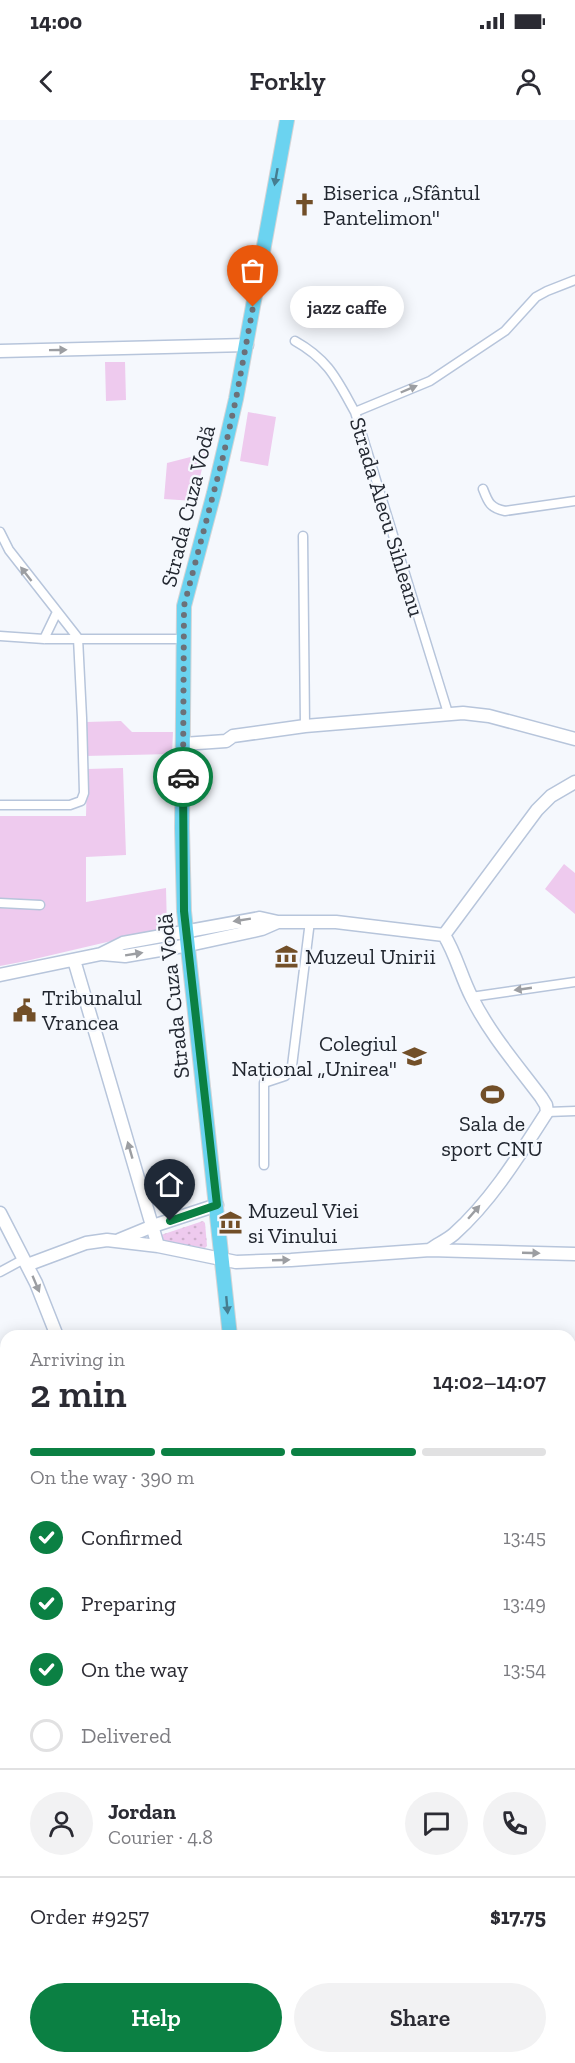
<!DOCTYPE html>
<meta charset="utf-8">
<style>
:root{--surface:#fff;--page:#f2f2f3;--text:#2b2b33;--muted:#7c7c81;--line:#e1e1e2;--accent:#0b8043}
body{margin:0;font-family:"Zilla Slab",serif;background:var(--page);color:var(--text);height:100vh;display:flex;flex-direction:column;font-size:22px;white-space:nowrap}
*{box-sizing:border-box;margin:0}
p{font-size:20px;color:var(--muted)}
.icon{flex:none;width:33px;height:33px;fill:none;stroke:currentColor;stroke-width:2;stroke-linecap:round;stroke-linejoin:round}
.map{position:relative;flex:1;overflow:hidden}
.drawer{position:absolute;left:0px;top:1210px;width:576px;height:734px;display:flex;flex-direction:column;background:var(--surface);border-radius:18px 18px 0 0;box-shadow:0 3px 15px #0003}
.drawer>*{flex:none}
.pin{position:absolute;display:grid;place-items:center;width:51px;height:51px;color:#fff;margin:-62px -26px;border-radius:50% 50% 50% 0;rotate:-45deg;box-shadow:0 0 6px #0007}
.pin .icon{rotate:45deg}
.courier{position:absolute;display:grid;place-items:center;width:60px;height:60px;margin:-30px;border:4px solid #0b8043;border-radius:50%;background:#fff;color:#222;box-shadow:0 2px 8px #0007}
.bubble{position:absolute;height:42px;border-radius:21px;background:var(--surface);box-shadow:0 3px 15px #0003;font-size:20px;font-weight:600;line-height:42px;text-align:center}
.summary em{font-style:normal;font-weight:600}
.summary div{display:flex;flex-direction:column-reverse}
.summary{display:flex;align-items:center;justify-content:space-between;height:102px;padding:0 30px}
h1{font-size:39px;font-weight:600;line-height:45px}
.bar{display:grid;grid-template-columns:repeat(4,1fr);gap:9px 6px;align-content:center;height:72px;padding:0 30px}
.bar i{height:8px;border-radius:4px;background:var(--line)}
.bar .on{background:var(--accent)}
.bar p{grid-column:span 4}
.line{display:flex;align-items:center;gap:15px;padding:0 30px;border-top:2px solid var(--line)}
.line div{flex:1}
.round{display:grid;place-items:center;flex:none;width:63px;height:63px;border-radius:32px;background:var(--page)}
ol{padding:0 30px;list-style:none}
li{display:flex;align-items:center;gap:18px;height:66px}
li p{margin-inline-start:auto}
li .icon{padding:6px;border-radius:50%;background:var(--accent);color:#fff;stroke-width:4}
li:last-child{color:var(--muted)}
li i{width:33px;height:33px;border:3px solid var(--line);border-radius:50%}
.primary-button{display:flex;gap:12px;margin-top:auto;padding:12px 30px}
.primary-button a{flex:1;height:69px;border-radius:36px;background:var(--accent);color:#fff;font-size:24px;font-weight:600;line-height:69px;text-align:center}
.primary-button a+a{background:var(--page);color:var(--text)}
.status{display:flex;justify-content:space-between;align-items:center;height:42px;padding:0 30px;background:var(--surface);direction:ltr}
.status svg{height:16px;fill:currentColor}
header{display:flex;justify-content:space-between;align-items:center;height:78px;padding:0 30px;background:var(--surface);font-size:27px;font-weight:600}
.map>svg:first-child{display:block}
</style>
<div class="status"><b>14:00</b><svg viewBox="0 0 49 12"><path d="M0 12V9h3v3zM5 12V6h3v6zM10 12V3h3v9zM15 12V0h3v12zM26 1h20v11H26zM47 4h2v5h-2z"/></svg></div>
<header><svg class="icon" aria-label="back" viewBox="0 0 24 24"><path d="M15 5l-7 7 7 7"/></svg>Forkly<svg class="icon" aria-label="person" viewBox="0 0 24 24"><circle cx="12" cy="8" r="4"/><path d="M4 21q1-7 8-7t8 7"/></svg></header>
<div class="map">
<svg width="575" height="1943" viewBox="0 0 575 1943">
<defs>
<pattern id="grass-dots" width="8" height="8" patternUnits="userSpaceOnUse" patternTransform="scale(1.5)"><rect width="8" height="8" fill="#eecaee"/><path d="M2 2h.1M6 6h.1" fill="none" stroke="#ccaecc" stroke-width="1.8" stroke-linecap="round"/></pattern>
</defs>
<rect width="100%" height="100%" fill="#f5f8fd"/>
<!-- grass -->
<path fill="url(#grass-dots)" d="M203,1101L205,1103L207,1126L205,1128L162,1121L161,1115Z"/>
<!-- park -->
<path fill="#eecaee" d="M105,242H125L126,280L106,281Z
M248,292L276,297L268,346L240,341Z
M206,333L194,381L164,379L167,343Z
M121,601L132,612H173L172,634L85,636L86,602Z
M123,648L126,735L86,737V782L166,768L167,808L26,841L0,846V788L24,789L44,787L43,781L0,779V696H86L87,649Z
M564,744L575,753V794L545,769Z
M6,1275V1435L0,1439V1278Z"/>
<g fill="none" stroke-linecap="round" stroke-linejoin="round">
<defs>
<path id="street" d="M295,221C329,240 337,260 355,292L448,593
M355,292L430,261L505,211L536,177L547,171L575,160
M483,369C488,382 490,388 505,391L575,381
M0,412L9,430L78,518L82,598L84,673L81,681L70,685H0
M303,416L305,606
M0,516L44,519H183
M44,519L57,492
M0,783L40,785
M471,877L575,862
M547,992L575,991
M264,1045V963L285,956L292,946L310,801
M0,1152L24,1139
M570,1511H575
M0,1624L6,1622
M570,1822L575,1807
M558,1938L560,1943
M429,1943L437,1938"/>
<path id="secondary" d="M0,231L247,225
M183,624L226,621L233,616L305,606L463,593L489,596L575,619
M444,815L537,690L551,676L575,662
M102,834L125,836L189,825L262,809L278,802
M74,840L158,1126
M0,855L101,834L123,823L260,798L278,802H336L444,815
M0,1093L36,1163L57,1216
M119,1120L153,1106L217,1085
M431,1129C438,1124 447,1120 454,1114C492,1080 520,1034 547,992L546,985L541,977C517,945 490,914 472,878C461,857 456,834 444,815
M27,1145L86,1123L107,1120L158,1126L236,1142L291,1140L430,1130L575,1134
M570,1271L575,1273
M0,1463L6,1456
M0,1524L6,1535
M570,1679H575"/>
<path id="primary" d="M230,1216L184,791L182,708L184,486L214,373L236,279L287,0
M570,1801L575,1803
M193,1943V1938"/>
</defs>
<!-- street casing -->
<use href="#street" stroke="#b7c5db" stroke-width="11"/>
<!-- secondary casing -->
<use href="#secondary" stroke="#b7c5db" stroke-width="15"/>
<!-- primary casing -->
<use href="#primary" stroke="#d3d4d6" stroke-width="16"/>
<!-- street -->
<use href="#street" stroke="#fff" stroke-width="8"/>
<!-- secondary -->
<use href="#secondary" stroke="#fff" stroke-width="12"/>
<!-- primary -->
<use href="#primary" stroke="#6bd3f0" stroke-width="14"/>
</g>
<!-- one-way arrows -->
<defs><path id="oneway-solid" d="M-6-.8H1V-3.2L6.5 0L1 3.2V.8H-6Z" transform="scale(1.5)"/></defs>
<g fill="#467d90">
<use href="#oneway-solid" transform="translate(276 57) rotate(100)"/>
<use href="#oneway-solid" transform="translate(227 1185) rotate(85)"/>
</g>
<g fill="#9c9ea2">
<use href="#oneway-solid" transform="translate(58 230) rotate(-1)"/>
<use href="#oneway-solid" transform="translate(409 269) rotate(-23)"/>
<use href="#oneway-solid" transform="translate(26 454) rotate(-128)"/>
<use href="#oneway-solid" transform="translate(242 800) rotate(171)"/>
<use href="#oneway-solid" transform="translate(134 834) rotate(-9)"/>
<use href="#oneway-solid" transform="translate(523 869) rotate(172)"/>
<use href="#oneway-solid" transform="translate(130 1030) rotate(-106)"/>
<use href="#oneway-solid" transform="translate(474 1092) rotate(-49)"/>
<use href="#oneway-solid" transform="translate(531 1133) rotate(2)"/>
<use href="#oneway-solid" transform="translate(281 1140) rotate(-2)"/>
<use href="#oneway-solid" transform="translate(36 1164) rotate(67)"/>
</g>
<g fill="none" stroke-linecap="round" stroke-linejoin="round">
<!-- done -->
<path stroke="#6c7078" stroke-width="6" stroke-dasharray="0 10.8" d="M183,657L184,486L223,337L236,279L253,187"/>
<!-- route -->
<path stroke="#0b8043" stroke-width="8" d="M170,1101L217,1085L184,791L183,657"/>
</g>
<!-- icons -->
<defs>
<symbol id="church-bare" viewBox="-9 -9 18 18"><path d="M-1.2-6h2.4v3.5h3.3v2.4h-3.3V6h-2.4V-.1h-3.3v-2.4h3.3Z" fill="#724f28" stroke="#f5f8fd" stroke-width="2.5" paint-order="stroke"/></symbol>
<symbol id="museum-bare" viewBox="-9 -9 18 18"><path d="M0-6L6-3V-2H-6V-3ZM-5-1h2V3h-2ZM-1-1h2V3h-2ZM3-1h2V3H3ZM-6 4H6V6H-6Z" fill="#724f28" stroke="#f5f8fd" stroke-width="2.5" paint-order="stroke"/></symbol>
<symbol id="civic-bare" viewBox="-9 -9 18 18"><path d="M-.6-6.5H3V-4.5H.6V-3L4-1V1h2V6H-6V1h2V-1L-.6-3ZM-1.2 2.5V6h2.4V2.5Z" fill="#724f28" stroke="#f5f8fd" stroke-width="2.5" paint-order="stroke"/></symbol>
<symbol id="university-bare" viewBox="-9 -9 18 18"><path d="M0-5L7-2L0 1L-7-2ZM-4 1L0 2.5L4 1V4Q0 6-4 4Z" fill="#724f28" stroke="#f5f8fd" stroke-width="2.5" paint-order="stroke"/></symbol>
<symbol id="stadium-bare" viewBox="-9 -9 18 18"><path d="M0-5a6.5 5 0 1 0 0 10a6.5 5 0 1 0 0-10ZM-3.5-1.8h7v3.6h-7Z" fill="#724f28" stroke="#f5f8fd" stroke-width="2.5" paint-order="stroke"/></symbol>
</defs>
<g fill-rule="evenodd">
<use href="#church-bare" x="288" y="68" width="33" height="33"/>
<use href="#museum-bare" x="270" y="820" width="33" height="33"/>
<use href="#civic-bare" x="8" y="874" width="33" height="33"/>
<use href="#university-bare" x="398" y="920" width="33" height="33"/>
<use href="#stadium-bare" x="476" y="958" width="33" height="33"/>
<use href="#museum-bare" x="214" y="1086" width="33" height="33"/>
</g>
<g text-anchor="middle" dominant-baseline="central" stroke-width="4.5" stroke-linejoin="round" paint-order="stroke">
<!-- poi labels -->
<g font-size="22" fill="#222730" stroke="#f5f8fd" text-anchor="start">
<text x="323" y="72">Biserica „Sfântul<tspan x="323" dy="25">Pantelimon"</tspan></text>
<text x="305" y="836">Muzeul Unirii</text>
<text x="42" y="877">Tribunalul<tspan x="42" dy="25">Vrancea</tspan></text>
<text x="397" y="923" text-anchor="end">Colegiul<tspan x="397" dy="25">Național „Unirea"</tspan></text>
<text x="492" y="1003" text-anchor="middle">Sala de<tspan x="492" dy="25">sport CNU</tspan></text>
<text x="248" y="1090">Muzeul Viei<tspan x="248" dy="25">si Vinului</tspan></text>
</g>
<!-- street labels -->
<g font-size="22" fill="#222730" stroke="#f5f8fd">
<text transform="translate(188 386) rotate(-76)">Strada Cuza Vodă</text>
<text transform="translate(387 397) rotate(73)">Strada Alecu Sihleanu</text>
<text transform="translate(173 876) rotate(-96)">Strada Cuza Vodă</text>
</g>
</g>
</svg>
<div class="pin" style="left:253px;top:187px;background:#ea580c"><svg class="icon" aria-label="bag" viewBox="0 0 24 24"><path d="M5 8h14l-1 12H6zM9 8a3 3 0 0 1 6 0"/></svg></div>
<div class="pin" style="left:170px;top:1101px;background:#1f2937"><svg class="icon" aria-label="home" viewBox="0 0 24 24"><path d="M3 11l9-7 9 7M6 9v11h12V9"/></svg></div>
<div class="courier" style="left:183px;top:657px"><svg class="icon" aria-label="car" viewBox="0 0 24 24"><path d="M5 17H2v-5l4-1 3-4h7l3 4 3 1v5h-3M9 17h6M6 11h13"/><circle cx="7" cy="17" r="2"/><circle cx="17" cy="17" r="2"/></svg></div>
<div class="bubble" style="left:290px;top:166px;width:114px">jazz caffe</div>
<section class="drawer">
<div class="summary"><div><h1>2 min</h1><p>Arriving in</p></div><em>14:02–14:07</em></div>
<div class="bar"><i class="on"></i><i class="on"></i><i class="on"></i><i></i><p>On the way · 390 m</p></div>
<ol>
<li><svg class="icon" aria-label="check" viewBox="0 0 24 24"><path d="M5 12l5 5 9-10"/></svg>Confirmed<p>13:45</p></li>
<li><svg class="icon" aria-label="check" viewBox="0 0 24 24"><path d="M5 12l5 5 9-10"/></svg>Preparing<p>13:49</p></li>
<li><svg class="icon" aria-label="check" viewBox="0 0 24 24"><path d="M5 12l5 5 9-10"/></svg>On the way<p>13:54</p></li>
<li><i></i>Delivered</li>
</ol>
<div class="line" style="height:108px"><a class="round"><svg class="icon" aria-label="person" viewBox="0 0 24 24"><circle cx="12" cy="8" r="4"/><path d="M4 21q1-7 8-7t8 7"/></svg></a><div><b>Jordan</b><p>Courier · 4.8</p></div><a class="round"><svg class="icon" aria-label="chat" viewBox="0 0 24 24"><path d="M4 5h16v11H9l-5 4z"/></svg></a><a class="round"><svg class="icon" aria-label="phone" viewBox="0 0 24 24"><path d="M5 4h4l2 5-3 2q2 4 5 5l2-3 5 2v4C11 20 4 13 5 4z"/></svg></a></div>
<div class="line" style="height:78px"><div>Order #9257</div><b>$17.75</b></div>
<div class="primary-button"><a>Help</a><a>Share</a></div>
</section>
</div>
